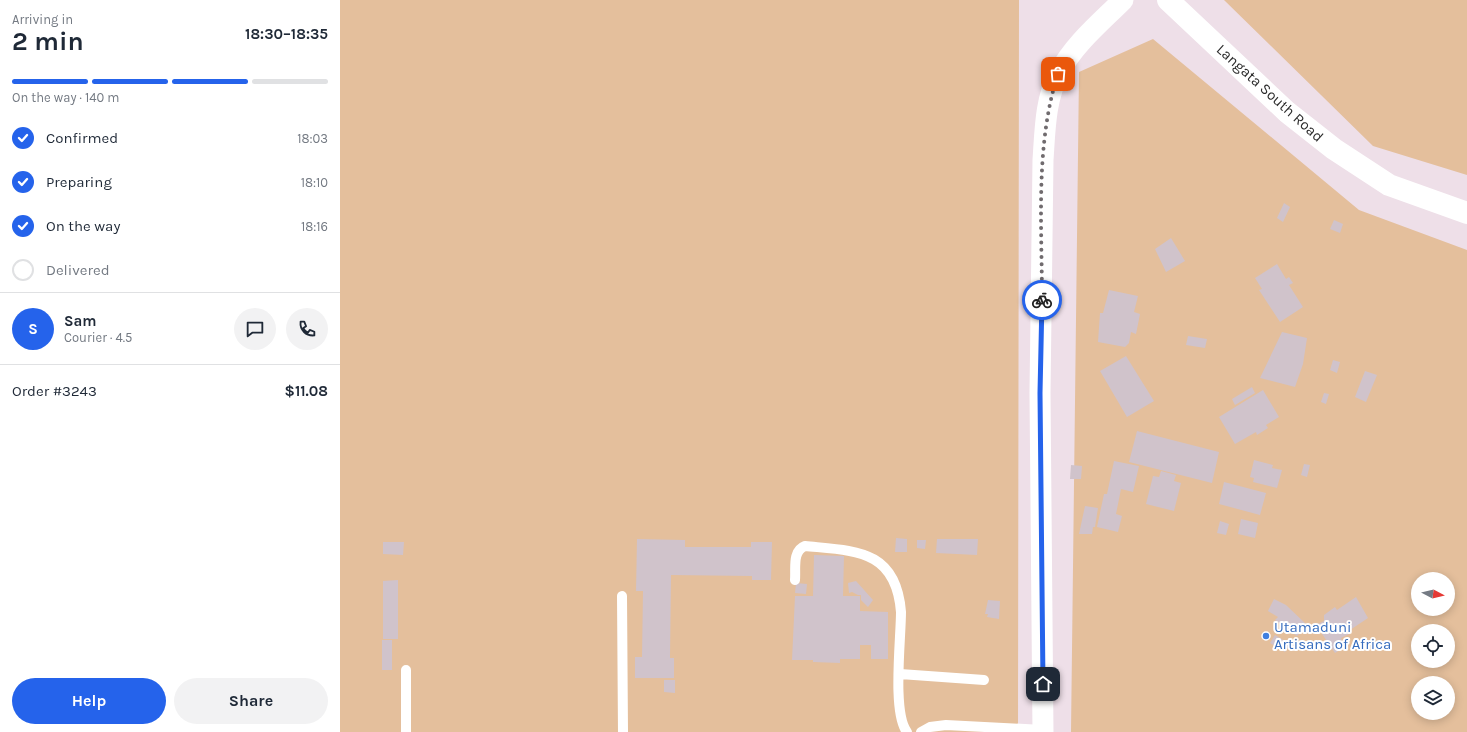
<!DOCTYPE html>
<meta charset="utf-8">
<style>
:root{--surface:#fff;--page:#f2f2f3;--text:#1f2937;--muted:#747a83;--line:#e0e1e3;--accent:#2563eb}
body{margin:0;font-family:Karla,sans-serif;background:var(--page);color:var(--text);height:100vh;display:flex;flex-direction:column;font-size:15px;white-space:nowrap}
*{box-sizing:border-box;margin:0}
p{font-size:13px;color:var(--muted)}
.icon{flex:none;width:22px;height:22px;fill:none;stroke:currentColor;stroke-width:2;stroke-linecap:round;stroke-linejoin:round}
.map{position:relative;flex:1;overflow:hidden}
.drawer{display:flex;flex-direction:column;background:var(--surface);width:340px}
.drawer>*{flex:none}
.needle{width:26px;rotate:97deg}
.tools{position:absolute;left:1071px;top:572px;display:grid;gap:8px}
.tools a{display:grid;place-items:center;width:44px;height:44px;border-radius:50%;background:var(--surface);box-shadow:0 2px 10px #0003;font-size:20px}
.pin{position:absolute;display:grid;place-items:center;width:34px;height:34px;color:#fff;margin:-17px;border-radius:8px;box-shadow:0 2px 6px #0006}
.courier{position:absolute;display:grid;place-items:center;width:40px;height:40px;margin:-20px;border:3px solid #2563eb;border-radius:50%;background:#fff;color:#222;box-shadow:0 1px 5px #0007}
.summary em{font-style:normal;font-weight:700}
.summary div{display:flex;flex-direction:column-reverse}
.summary{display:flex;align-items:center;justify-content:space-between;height:68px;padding:0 12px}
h1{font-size:26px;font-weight:700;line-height:30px}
.bar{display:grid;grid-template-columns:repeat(4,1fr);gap:6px 4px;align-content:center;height:48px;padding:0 12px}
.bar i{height:5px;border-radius:3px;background:var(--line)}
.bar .active{background:var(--accent)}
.bar p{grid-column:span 4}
.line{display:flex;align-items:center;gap:10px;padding:0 12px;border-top:1px solid var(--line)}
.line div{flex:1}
.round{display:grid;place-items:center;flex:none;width:42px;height:42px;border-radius:21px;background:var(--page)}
ol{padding:0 12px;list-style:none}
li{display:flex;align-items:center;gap:12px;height:44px}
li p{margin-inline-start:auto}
li .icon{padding:4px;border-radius:50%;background:var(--accent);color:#fff;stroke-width:4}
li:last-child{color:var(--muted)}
li i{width:22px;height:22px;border:2px solid var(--line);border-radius:50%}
.primary-button{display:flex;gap:8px;margin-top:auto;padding:8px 12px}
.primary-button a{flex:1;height:46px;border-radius:24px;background:var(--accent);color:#fff;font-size:16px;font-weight:700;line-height:46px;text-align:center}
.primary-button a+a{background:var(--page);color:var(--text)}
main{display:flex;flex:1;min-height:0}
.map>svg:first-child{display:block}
</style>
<main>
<section class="drawer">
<div class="summary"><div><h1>2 min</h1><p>Arriving in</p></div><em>18:30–18:35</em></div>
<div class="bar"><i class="active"></i><i class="active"></i><i class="active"></i><i></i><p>On the way · 140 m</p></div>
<ol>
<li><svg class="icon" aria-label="check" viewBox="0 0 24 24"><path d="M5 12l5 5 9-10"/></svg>Confirmed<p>18:03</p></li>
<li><svg class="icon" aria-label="check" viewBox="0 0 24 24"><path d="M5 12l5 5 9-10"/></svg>Preparing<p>18:10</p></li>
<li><svg class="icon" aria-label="check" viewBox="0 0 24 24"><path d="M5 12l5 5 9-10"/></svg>On the way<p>18:16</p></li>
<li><i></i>Delivered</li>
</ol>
<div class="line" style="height:72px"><b class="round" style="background:var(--accent);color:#fff">S</b><div><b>Sam</b><p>Courier · 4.5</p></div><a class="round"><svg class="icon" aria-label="chat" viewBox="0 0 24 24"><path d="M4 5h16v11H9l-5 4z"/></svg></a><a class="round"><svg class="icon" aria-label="phone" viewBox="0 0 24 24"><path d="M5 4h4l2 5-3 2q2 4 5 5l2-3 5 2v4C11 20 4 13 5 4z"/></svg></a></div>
<div class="line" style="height:52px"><div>Order #3243</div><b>$11.08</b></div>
<div class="primary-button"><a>Help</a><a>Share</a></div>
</section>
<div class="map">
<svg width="1127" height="732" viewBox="0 0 1127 732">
<rect width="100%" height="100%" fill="#eedfe8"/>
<!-- green -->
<path fill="#e4bf9c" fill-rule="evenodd" d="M0,0H679L678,732H0Z
M884,0H1127V175L1033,146Z
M813,39L1019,210L1127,250V732H731L739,72ZM1078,579H1108V609H1078ZM1078,631H1108V661H1078ZM1078,683H1108V713H1078Z"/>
<!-- building -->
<path fill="#d0c3cb" d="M944,203L950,207L943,222L937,218Z
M994,220L1003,224L1000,233L990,229Z
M831,238L845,261L826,272L815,249Z
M937,264L946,279L949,277L953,283L949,285L963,307L940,322L919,290L922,289L915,278Z
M769,290L798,296L794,312L800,314L796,334L791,332L789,343L785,347L758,342L760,313H763Z
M942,332L967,338L963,364L955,387L920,378Z
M848,336L867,339L865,348L846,345Z
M786,356L814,401L787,417L760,371Z
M993,360L1000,362L997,373L990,370Z
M1025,371L1037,375L1026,402L1015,397Z
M912,387L915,393L895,405L892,399Z
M923,390L939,417L926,425L928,428L917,435L916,432L895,444L879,417Z
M984,393L989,394L986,404L981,402Z
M797,431L879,452L872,483L789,462Z
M914,460L933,465L932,468L942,470L937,488L913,482L914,478L910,477Z
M774,461L799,466L793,492L781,489L776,514L782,516L778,532L757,527L764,494H767Z
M964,464L970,465L967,477L961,475Z
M731,465L742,466L741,479H730Z
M821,471L836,475L834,481L841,483L834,511L806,504L813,476L819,477Z
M884,482L926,493L920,515L879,504Z
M745,506L758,508L755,527H753L752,534H739Z
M901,519L918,523L915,538L898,534Z
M880,521L889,524L886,535L877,533Z
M556,538L567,539V552H555Z
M297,539L345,540V547H411V542H432L431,580H412V576L331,575L330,658H334V678H295V657H302L303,591H296Z
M597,539H638L637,555L596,553Z
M577,540H586L585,549L577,548Z
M43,542H64L63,555L43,554Z
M474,555L504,556L503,596H520V611L548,612V659H531V645H520V659H500V663L473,662V660H452L455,596H473Z
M58,580V639H43V581Z
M516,581L533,600L528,607L521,600V595H518L512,592L509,593L508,583Z
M456,583L467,584L466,594L455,593Z
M1016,597L1028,618L1010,630L1009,634L1001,638L1005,647L995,653L976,625L984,621V615L995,607L997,610Z
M934,599L946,605L967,625L957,636L935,620L938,617L928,611Z
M648,600L660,601L659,619L647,617L648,614H645Z
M935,635L950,644L945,652L930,643Z
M42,640H52V670H42Z
M324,680H335V693L324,692Z"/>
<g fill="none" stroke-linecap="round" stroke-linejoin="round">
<!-- lane -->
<path stroke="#fff" stroke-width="10" d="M455,580C456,568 452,551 465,546C515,551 556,549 561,612C561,639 552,713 567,732
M282,596L283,732
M560,674L644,680
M66,732V670
M581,732L590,727L606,725L703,730"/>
<!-- street -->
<path stroke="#fff" stroke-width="21" d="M703,732L700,393L703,160C705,132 705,99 719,73C733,45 761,22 783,0"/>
<!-- secondary -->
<path stroke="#fff" stroke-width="22" d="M828,0L947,112L994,149L1049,185L1127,213"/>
</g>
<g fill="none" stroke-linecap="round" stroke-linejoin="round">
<!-- done -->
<path stroke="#706b6e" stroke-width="4" stroke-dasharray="0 7.2" d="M702,300C702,226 695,144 718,74"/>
<!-- route -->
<path stroke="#2563eb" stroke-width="5" d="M702,300L700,393L703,684"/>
</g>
<!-- markers -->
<circle fill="#3f7fe0" stroke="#fff" stroke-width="1.5" cx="926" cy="636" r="4"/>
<g text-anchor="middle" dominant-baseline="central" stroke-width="4" stroke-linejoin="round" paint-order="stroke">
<!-- street labels -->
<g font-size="15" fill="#2c2c2c" stroke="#fff">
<text transform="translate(930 93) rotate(42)">Langata South Road</text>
</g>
<!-- shop labels -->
<g font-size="15" fill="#366cbe" stroke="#fff" text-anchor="start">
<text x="934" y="627">Utamaduni<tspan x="934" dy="17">Artisans of Africa</tspan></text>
</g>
</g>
</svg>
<div class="tools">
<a><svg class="needle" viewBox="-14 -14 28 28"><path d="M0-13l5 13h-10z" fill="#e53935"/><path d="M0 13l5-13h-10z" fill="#747a83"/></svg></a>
<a><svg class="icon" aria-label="locate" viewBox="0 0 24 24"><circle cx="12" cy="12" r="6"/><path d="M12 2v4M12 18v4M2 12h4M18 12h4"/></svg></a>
<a><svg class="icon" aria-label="layers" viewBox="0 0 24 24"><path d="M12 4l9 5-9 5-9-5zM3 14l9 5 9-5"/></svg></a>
</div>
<div class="pin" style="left:718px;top:74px;background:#ea580c"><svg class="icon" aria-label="bag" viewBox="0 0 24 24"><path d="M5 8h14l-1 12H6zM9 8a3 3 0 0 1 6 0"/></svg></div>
<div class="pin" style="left:703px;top:684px;background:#1f2937"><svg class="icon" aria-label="home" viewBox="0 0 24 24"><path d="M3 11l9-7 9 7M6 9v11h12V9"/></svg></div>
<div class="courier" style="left:702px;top:300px"><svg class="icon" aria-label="bike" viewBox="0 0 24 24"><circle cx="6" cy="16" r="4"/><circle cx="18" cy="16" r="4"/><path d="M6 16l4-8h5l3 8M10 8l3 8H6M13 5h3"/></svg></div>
</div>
</main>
